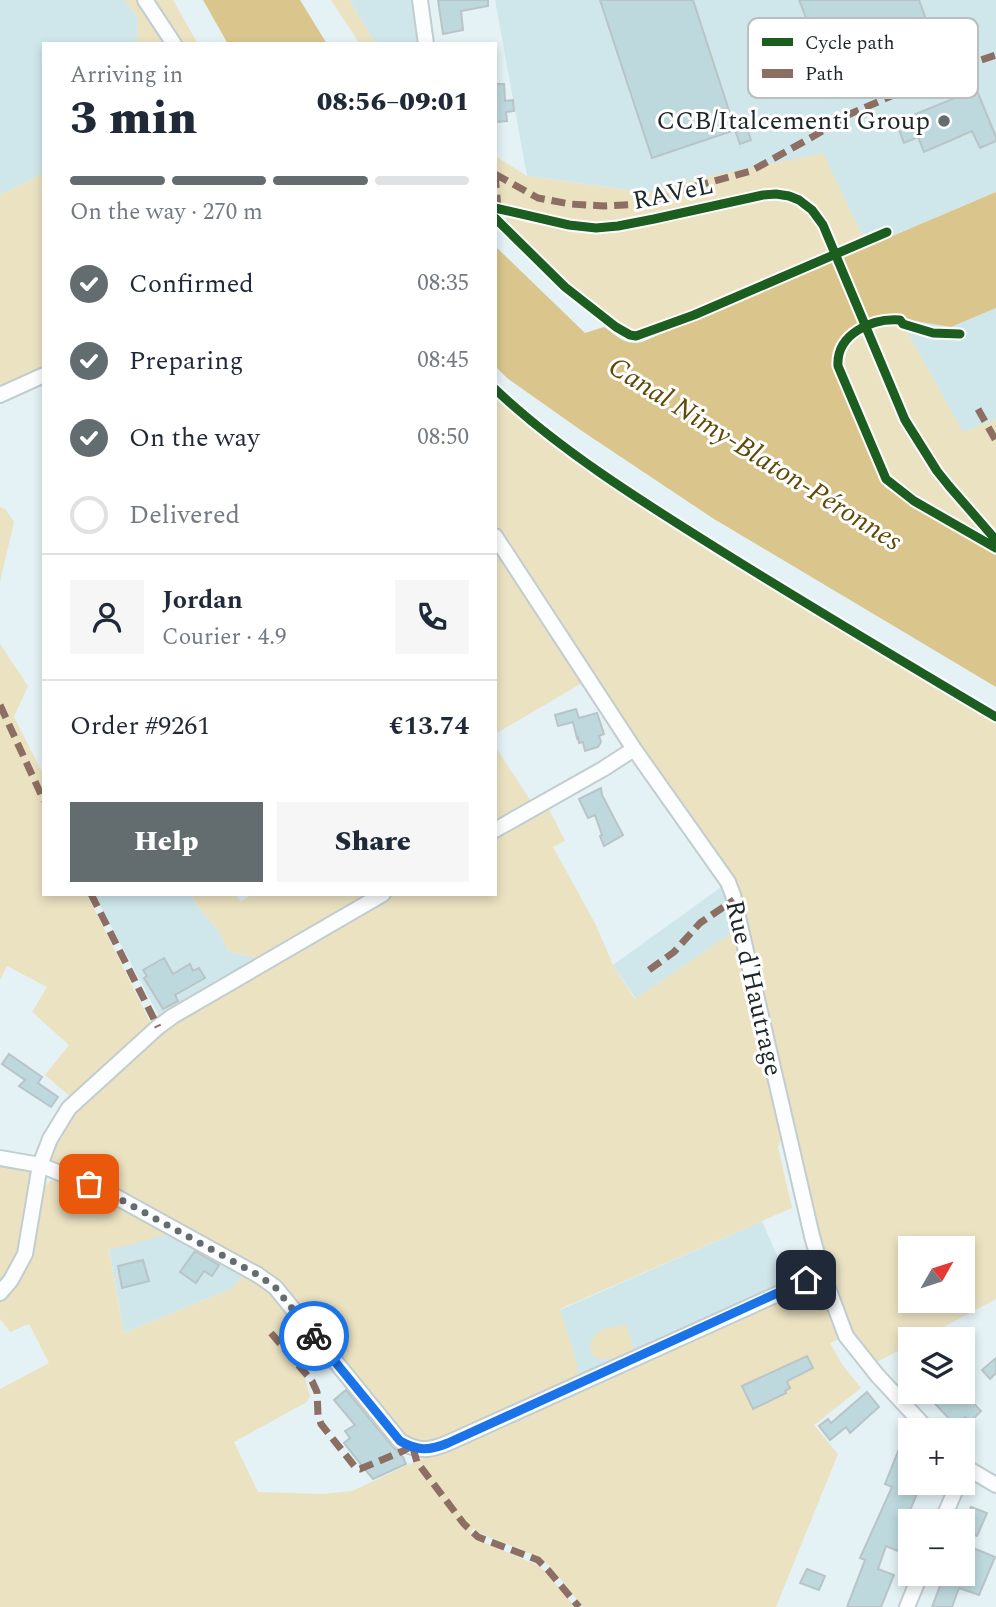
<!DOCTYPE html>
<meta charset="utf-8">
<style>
:root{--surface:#fff;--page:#f6f6f7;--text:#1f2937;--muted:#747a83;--line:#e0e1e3;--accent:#636d70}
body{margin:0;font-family:Spectral,serif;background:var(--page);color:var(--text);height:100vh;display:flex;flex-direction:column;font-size:26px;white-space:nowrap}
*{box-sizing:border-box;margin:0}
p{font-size:23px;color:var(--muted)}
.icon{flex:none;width:38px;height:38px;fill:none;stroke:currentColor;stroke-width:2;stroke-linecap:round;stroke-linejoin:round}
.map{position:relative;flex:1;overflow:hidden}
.drawer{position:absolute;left:42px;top:42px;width:455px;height:854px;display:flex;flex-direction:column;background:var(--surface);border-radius:0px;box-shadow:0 4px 10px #0003}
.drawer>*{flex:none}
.needle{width:46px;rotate:51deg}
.tools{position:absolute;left:898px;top:1236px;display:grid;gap:14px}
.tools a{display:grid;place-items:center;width:77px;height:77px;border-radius:0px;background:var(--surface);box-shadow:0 4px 10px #0003;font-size:35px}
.pin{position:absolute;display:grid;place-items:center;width:60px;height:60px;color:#fff;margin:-30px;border-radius:14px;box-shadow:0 4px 10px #0006}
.courier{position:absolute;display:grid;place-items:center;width:70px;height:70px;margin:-35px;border:5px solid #1a73e8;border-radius:50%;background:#fff;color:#222;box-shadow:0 2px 9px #0007}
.summary em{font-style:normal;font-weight:800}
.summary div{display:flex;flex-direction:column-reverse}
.summary{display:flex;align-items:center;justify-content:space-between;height:119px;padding:0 28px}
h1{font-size:46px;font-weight:800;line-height:52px}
.bar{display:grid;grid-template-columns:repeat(4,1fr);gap:10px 7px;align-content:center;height:84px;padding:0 28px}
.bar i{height:9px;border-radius:5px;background:var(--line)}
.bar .selected{background:var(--accent)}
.bar p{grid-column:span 4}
.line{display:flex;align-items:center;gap:18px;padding:0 28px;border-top:2px solid var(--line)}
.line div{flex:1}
.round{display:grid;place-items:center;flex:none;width:74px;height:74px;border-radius:0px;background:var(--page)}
ol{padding:0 28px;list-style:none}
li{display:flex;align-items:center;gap:21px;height:77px}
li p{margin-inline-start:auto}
li .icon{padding:7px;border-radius:50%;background:var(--accent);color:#fff;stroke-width:4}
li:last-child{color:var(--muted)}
li i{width:38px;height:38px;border:4px solid var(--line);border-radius:50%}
.primary-button{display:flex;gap:14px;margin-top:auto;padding:14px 28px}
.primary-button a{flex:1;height:80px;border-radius:0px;background:var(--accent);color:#fff;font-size:28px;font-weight:800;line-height:80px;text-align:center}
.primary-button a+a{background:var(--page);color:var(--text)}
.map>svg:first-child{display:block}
</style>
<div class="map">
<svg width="996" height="1607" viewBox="0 0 996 1607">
<rect width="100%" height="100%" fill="#e4f2f5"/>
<!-- built -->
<path fill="#cfe7eb" d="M0,0H125L138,19L137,44H44V173L0,195Z
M349,0H415L422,44H376Z
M495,0H996V192L867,246L823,154L678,183L651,193L527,176Z
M996,308V419L963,433L903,324H884L886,315L951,327Z
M724,885L736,930L636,999L613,965Z
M94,894H191L196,904L217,929L230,952L256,958L203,988L160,1018Z
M762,1221L791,1288L579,1383L560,1310Z
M168,1234L245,1273L233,1288L124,1333L109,1249Z"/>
<!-- green -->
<path fill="#ebe2c2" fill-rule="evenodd" d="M125,0H173L198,44H137L138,19Z
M331,0H349L376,44H360Z
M823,153L864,239L643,332H631L615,323L565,283L506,225L507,206L495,201V156L527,176L651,193L678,183Z
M44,173V367L0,388V195Z
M884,324H903L963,432L996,419V533L988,540L898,486L890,475L843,367C837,340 865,333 884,324Z
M495,396L529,426L595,474L782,590L996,718V1299L921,1339H910V1345L875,1363L853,1333L830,1343L842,1364L861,1388L814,1425L838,1454L776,1607H583L550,1566L539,1557L479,1533L474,1528L470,1534L478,1540L535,1564L545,1571L575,1607H0V1389L49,1363L29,1324L10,1332L0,1319V1298L14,1282L39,1192L53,1178L60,1179L119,1207L169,1234L109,1250L124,1333L233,1288L245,1273L264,1284L324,1354L304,1375L310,1396L307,1402L234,1442L258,1492L323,1494L352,1491L822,1272L733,895L589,679L495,734ZM910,1248H962V1300H910Z
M0,507L5,509L14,522L0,582Z
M0,644L28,686L14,717L44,776V894H87L152,1026L72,1098L45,1075L69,1045L32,1012L47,987L7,966L0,980Z
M495,746L538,812L548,807L565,841L553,847L596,925L613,965L635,999L736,930L782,1136L778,1147L792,1208L560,1309L576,1360L579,1379L449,1437L420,1445L402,1436L281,1284L273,1277L247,1262L55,1164L51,1160L50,1153L67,1119L87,1099L178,1021L263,969L256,958L230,952L217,929L196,904L191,894H234L241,901L253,894H495Z
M0,1163L30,1170L33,1175L22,1253L0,1287Z
M626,1325L634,1349C619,1356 606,1366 591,1354C587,1329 606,1328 626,1325Z"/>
<!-- water -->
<path fill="#dac58d" d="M203,0H300L327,44H228Z
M996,192V308L951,327L886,316L843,336L832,365L878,475L885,487L902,499L996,555V687L714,519L582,431L507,378L495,366V246L585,333L604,327C617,336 625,346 642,342Z"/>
<!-- building -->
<path fill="#bdd9de" stroke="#b9c4c6" stroke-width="2" d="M438,0H488V6L461,11L463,30L443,34Z
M600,0H693L735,129L746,126L751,140L740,144L735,130L652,158Z
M799,0H919L941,61L896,80L877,27L845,39L843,50L822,58Z
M495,84H504L505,101L513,100L514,111L506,112L507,121L495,122Z
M975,86L996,137V141L980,148L972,131L924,152L918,137L904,143L896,122L965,94L964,91Z
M576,709L579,718L597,713L604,734L599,736L601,742L598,747L585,751L583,742L579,743L578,737L577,738L573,722L558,726L555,715Z
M601,788L602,795L623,835L604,846L600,836L602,835L595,815L588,818L579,799Z
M164,958L173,974L190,964L193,971L199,968L205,978L175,995L178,1001L163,1009L144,978L147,976L143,970Z
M9,1054L42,1077L38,1083L58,1097L51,1107L19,1086L25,1080L2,1064Z
M195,1251L219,1265L212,1276L204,1271L196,1283L180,1272Z
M143,1260L149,1281L122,1288L118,1266Z
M807,1356L813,1368L789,1380L787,1382L790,1388L785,1391L786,1393L753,1409L742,1386Z
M996,1358V1373L990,1379L982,1370Z
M346,1390L393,1447L403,1457L406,1464L373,1479L355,1457L344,1443L350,1438L345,1431L355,1425L334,1400Z
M923,1391H962L981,1411L970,1422L965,1417L956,1426Z
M867,1392L879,1407L850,1433L846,1427L830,1440L819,1426L828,1419L831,1423Z
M899,1449L910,1454V1482H922L900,1534L910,1538V1541L905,1554L886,1546L878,1569L894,1575L881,1607H847L865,1560L860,1558L892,1487L885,1484Z
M971,1507L987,1513L977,1536L962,1530Z
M973,1548L995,1557L979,1595L959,1588L952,1607H932L945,1573H962V1564L966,1565Z
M807,1569L825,1576L819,1590L800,1583Z"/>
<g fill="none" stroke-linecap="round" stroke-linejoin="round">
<defs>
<path id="minor" d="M145,0L174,44
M420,0L426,44
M0,395L44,375
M495,536L634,749L728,882L733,895L812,1236L822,1272L846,1336L877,1375L928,1430
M495,830L603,769L634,749
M0,1158L40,1165L109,1193L258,1275L275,1287L400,1441C418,1452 429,1451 448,1443L791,1288L822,1272
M0,1293L11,1280L25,1254L40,1165L50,1139L69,1108L158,1027L173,1016L383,894
M962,1465L996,1485
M942,1521L959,1482
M907,1607L921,1573"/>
</defs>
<!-- minor casing -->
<use href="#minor" stroke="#c2cdcf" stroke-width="18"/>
<!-- minor -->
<use href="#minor" stroke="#fbfdfe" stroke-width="14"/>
<!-- quiet -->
<path stroke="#8d6e63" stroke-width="7" stroke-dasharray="14 7" stroke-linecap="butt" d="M495,174L538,198L570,204L604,206L640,204L660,201L678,191L751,171L814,136L850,114L949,71L996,55
M495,174L498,209
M978,409L996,441
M0,705L44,801
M91,894L158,1027
M649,970L674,952L700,923L734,900
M271,1333L312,1381L317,1392L318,1415L321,1424L356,1468L360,1469L403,1451L410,1447
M413,1448L417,1462L464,1524L478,1537L538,1560L548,1570L579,1607"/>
<defs>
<path id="cycleway" d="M495,208L569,225L596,228L618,226L654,219L763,195L776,194L789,196L799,200L812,210L823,225L905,420L937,471L949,486L996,540
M495,218L565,287L616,327L630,335L636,336L694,315L887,232
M960,334L933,333L903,324L900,320C872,318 836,334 838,366L886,479L914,501L996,548
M495,389C557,448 638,499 710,544C804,603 900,660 996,717"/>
</defs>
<!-- cycleway casing -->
<use href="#cycleway" stroke="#fff" stroke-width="13"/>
<!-- cycleway -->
<use href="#cycleway" stroke="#1b5e20" stroke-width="9"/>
</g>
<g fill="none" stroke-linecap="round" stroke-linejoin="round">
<!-- done -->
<path stroke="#636d70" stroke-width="7" stroke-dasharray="0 12.6" d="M89,1184L109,1193L258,1275L275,1287L314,1336"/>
<!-- route -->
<path stroke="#1a73e8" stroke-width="9" d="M314,1336L400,1441C418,1451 429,1451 448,1443L806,1280"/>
</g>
<!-- markers -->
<circle fill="#636d70" stroke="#fff" stroke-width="2.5" cx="944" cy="121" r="7"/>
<g text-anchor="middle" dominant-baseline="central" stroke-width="6" stroke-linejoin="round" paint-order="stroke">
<!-- poi labels -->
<g font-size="26" fill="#1d2628" stroke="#fff" text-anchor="end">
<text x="930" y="121">CCB/Italcementi Group</text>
</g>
<!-- street labels -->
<g font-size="26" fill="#1d2628" stroke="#fff">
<text transform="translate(673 193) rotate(-12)">RAVeL</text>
<text transform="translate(754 988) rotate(77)">Rue d'Hautrage</text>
</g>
<!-- water labels -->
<g font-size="28" font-style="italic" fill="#614906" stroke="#fff">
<text transform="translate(755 454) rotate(32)">Canal Nimy-Blaton-Péronnes</text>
</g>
</g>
<!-- legend -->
<rect x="748" y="18" width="230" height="80" rx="10" fill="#fff" stroke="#bbbebe" stroke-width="2"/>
<rect x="762" y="38" width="31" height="8" fill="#1b5e20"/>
<rect x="762" y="69" width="31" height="9" fill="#8d6e63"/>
<g font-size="19" fill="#1d2628">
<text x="805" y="49">Cycle path</text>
<text x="805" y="80">Path</text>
</g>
</svg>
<div class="tools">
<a><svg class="needle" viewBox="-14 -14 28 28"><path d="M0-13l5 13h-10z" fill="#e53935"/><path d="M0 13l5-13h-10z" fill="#747a83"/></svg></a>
<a><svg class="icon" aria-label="layers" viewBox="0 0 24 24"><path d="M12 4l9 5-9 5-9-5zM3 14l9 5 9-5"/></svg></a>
<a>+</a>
<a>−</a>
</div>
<div class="pin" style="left:89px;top:1184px;background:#ea580c"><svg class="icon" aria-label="bag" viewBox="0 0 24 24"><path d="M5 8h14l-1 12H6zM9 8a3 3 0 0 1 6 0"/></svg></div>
<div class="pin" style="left:806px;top:1280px;background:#1f2937"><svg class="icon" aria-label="home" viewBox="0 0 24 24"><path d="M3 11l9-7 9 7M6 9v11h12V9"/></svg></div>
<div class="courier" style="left:314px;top:1336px"><svg class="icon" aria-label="bike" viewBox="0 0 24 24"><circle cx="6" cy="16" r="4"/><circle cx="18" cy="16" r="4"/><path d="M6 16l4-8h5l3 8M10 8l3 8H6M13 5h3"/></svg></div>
<section class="drawer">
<div class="summary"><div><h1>3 min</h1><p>Arriving in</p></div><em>08:56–09:01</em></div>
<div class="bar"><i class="selected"></i><i class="selected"></i><i class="selected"></i><i></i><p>On the way · 270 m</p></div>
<ol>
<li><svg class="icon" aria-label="check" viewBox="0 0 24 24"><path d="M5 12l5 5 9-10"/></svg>Confirmed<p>08:35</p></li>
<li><svg class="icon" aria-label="check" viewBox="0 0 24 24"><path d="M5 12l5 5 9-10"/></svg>Preparing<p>08:45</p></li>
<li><svg class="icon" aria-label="check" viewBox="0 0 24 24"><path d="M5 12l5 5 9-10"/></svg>On the way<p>08:50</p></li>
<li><i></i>Delivered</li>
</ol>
<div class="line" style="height:126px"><a class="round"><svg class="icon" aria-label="person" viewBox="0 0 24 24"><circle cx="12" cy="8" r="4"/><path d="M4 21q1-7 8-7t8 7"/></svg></a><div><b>Jordan</b><p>Courier · 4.9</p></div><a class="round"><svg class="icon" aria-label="phone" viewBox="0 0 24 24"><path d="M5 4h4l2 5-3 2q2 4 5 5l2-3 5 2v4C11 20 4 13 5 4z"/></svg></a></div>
<div class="line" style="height:91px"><div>Order #9261</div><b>€13.74</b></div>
<div class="primary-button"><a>Help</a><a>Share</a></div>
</section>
</div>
